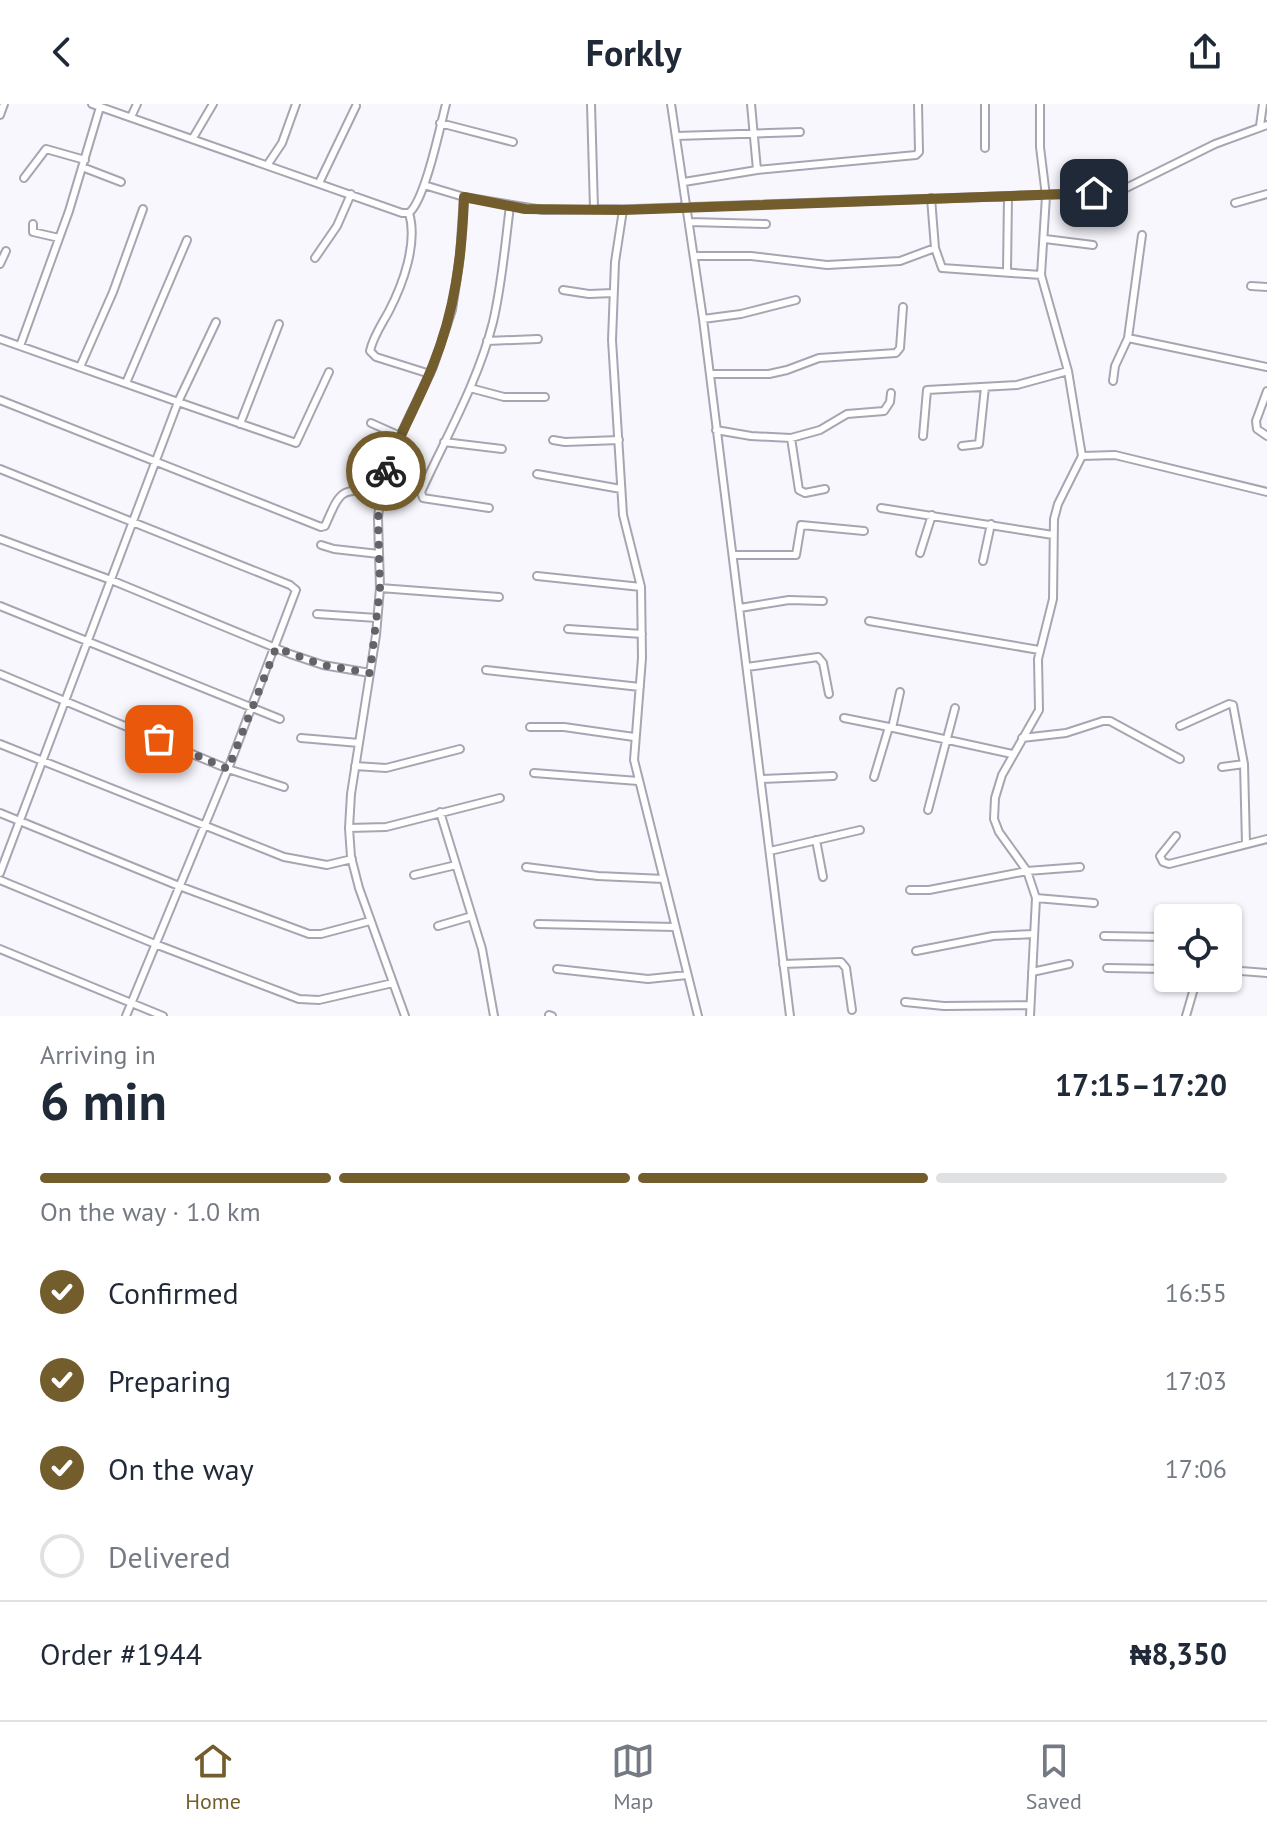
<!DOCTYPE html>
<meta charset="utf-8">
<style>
:root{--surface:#fff;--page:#f2f2f3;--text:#1f2937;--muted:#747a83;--line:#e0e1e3;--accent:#735d2d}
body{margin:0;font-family:"PT Sans",sans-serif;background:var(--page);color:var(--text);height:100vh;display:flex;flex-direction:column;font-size:30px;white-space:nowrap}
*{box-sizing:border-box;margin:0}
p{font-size:26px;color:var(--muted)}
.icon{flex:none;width:44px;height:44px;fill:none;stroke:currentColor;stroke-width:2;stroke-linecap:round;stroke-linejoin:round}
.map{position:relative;height:912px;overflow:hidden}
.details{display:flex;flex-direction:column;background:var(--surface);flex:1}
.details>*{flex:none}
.controls{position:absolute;left:1154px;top:800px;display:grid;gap:16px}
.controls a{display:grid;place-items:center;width:88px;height:88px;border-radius:8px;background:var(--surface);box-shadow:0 2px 6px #0004;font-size:40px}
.pin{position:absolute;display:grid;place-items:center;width:68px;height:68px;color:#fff;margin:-34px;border-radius:16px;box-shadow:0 4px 12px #0006}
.courier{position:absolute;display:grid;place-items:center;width:80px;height:80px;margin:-40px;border:6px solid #735d2d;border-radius:50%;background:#fff;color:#222;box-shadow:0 2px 10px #0007}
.overview em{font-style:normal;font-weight:800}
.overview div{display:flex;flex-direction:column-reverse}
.overview{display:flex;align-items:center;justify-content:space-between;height:136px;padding:0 40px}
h1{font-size:52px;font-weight:800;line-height:60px}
.bar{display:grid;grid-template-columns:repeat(4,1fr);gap:12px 8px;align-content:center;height:96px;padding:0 40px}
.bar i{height:10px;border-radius:6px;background:var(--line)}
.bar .active{background:var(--accent)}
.bar p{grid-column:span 4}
.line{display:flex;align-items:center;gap:20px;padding:0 40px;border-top:2px solid var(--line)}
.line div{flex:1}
ol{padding:0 40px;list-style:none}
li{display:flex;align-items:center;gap:24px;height:88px}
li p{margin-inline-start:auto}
li .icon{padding:8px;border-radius:50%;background:var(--accent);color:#fff;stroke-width:4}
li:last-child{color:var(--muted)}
li i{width:44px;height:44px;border:4px solid var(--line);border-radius:50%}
header{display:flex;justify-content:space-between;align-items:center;height:104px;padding:0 40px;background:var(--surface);font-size:36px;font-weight:800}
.tab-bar{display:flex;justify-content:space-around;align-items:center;height:112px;border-top:2px solid var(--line);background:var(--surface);font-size:22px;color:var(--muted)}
.tab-bar a{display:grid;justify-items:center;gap:4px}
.tab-bar .active{color:var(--accent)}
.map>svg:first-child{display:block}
</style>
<header><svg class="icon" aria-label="back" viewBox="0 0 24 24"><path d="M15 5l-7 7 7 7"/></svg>Forkly<svg class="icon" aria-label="share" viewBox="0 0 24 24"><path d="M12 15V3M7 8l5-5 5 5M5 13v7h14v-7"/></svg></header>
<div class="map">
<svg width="1267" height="912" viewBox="0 0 1267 912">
<rect width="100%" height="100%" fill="#f8f7fd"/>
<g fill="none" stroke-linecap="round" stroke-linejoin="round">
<defs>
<path id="minor" d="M92,0L402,109H409
M591,0L594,105
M671,0L703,215L790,912
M751,0L757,66
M985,0V44
M0,11L4,0
M131,13L137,0
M440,19L513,38
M1260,22L1263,0
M676,32L800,28
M193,34L213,0
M268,60L282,39L296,0
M82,63L121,78
M24,74L46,45L85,56
M684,78L757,66L916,51L919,48L918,0
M319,79L356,2
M424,81L464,93L543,106L635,105L1094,89L1122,86L1215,40L1267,21
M931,94L935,144L942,164L1041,171
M1235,99L1267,90
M623,106L615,158L612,236L623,411L641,483L642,554L634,656L698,912
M409,109C418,139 403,180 389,207C382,220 373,233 370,247L376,253L430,270
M409,109C425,96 440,23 446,0
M690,118L766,120
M33,120V128L59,134
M1045,135L1093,141
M694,152H751L827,161L900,157L935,144
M315,154L337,122L351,90
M0,160L6,147
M1007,168L1008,92
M1251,182L1267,183
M563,186L589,190L613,189
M703,215L741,210L796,196
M216,218L178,298L296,339L329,268
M1128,234L1267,263
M0,235L178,298L0,769
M487,237L538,235
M20,242L69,107L100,3
M80,263L113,188L143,105
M710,270H769L787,266L819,254L896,249L900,244L903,203
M1113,277L1115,262L1128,234L1142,131
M126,279L187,136
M470,284L504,293H545
M1267,287L1256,317L1257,325L1267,332
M0,296L321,423L325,422C342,383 340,386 381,387
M371,319L400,332
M240,320L279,220
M716,326L751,332L791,334L820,326L847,310L884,307L890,298L891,289
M923,332L927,286L1017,281L1068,267
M791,334L799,386L805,389L825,385
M553,336L565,338L619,336
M444,338L502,345
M962,342L979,340L985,283
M1082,352L1115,351L1267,388
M0,365L290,481L296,486L228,665L126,912
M537,370L621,385
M489,404L429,395L423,394L421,388C446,333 478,278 493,218C502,180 505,141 510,102
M881,404L1053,431
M0,435L111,476L290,550L323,561L370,569
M321,441L334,445L379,450
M920,449L932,411
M733,451H796L801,421L864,427
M983,457L991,420
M537,472L641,483
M380,484L499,493
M0,502L280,615
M740,504L789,496L823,497
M317,510L377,514
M869,517L1039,546
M568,525L642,530
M747,563L818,553L823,559L829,590
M486,566L640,583
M0,570L228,665L284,683
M844,614L889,623
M1180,622L1229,600L1233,601L1244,660L1246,740
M530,623H564L634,633
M892,624L900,588
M301,634L359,639
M1022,634L1066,629L1103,617H1110L1180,655
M0,640L284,753L327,761L352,755
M355,662L386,664L460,645
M1222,663L1244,660
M534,669L638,677
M874,673L889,623L1012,650
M761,675L833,672
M928,706L955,604
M440,708L482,845L494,912
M0,709L179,782L309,830H321L370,817
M349,724L386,723L500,694
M1176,732L1160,752L1163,758L1169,760L1267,735
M816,736L823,773
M770,747L860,726
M526,763L598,772L664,775
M414,771L456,761
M0,776L155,840L299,895L319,896L393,879
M910,786H929L1027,767L1080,763
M1036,794L1094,799
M538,820L675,823
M438,822L472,812
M1104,832L1168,833
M0,845L163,912
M916,847L993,832L1034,830
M783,860L841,858L846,864L852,906
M1107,864L1168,865
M557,865L648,875L687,871
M1228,866L1267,869
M1032,868L1069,860
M905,898L944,902L1030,901
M549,911L552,912
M405,912L359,784L351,753L349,724L351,690L376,531L380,484L378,414L381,387L392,349L433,263L452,206L460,152L464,93
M1030,912L1036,794L1027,767L999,728L994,715L995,694L1002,671L1039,606L1038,555L1053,495L1054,415L1058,400L1082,352L1068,267L1041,171L1046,92L1040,43V0
M1186,912L1197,874"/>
</defs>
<!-- minor casing -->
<use href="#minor" stroke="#a8a5b2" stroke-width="10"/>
<!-- minor -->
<use href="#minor" stroke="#fff" stroke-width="6"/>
</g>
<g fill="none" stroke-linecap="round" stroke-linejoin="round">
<!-- done -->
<path stroke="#636368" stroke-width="8" stroke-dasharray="0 14.4" d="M159,635L228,665L276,544L323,561L370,569L380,484L378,414L386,367"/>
<!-- route -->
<path stroke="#735d2d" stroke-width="10" d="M386,367C399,331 419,297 433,261C455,207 462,151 464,93L525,105L623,106L1094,89"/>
</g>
</svg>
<div class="controls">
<a><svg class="icon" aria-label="locate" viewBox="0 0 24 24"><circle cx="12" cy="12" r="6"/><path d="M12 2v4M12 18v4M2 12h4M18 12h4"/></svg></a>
</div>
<div class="pin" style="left:159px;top:635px;background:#ea580c"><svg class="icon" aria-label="bag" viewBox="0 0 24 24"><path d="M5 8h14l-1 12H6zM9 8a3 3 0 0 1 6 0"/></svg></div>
<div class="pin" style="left:1094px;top:89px;background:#1f2937"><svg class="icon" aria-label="home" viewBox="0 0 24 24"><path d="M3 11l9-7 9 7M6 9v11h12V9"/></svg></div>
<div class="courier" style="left:386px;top:367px"><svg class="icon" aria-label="bike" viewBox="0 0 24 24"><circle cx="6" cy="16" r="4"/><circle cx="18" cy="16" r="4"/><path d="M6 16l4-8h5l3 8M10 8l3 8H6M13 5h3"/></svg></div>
</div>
<section class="details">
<div class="overview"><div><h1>6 min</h1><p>Arriving in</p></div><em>17:15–17:20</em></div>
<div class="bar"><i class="active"></i><i class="active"></i><i class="active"></i><i></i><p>On the way · 1.0 km</p></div>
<ol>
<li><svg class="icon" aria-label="check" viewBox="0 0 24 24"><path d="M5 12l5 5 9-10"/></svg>Confirmed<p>16:55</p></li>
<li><svg class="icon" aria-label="check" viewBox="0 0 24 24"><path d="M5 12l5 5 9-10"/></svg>Preparing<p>17:03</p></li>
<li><svg class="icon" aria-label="check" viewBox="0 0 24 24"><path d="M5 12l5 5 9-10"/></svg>On the way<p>17:06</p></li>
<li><i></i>Delivered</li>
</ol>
<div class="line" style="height:104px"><div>Order #1944</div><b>₦8,350</b></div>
</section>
<nav class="tab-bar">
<a class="active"><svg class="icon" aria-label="home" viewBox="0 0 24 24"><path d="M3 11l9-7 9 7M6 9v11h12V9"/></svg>Home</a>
<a><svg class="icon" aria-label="map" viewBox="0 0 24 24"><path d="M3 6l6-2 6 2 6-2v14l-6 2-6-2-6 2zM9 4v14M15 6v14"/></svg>Map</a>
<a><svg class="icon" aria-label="saved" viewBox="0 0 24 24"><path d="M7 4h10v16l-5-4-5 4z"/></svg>Saved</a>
</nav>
